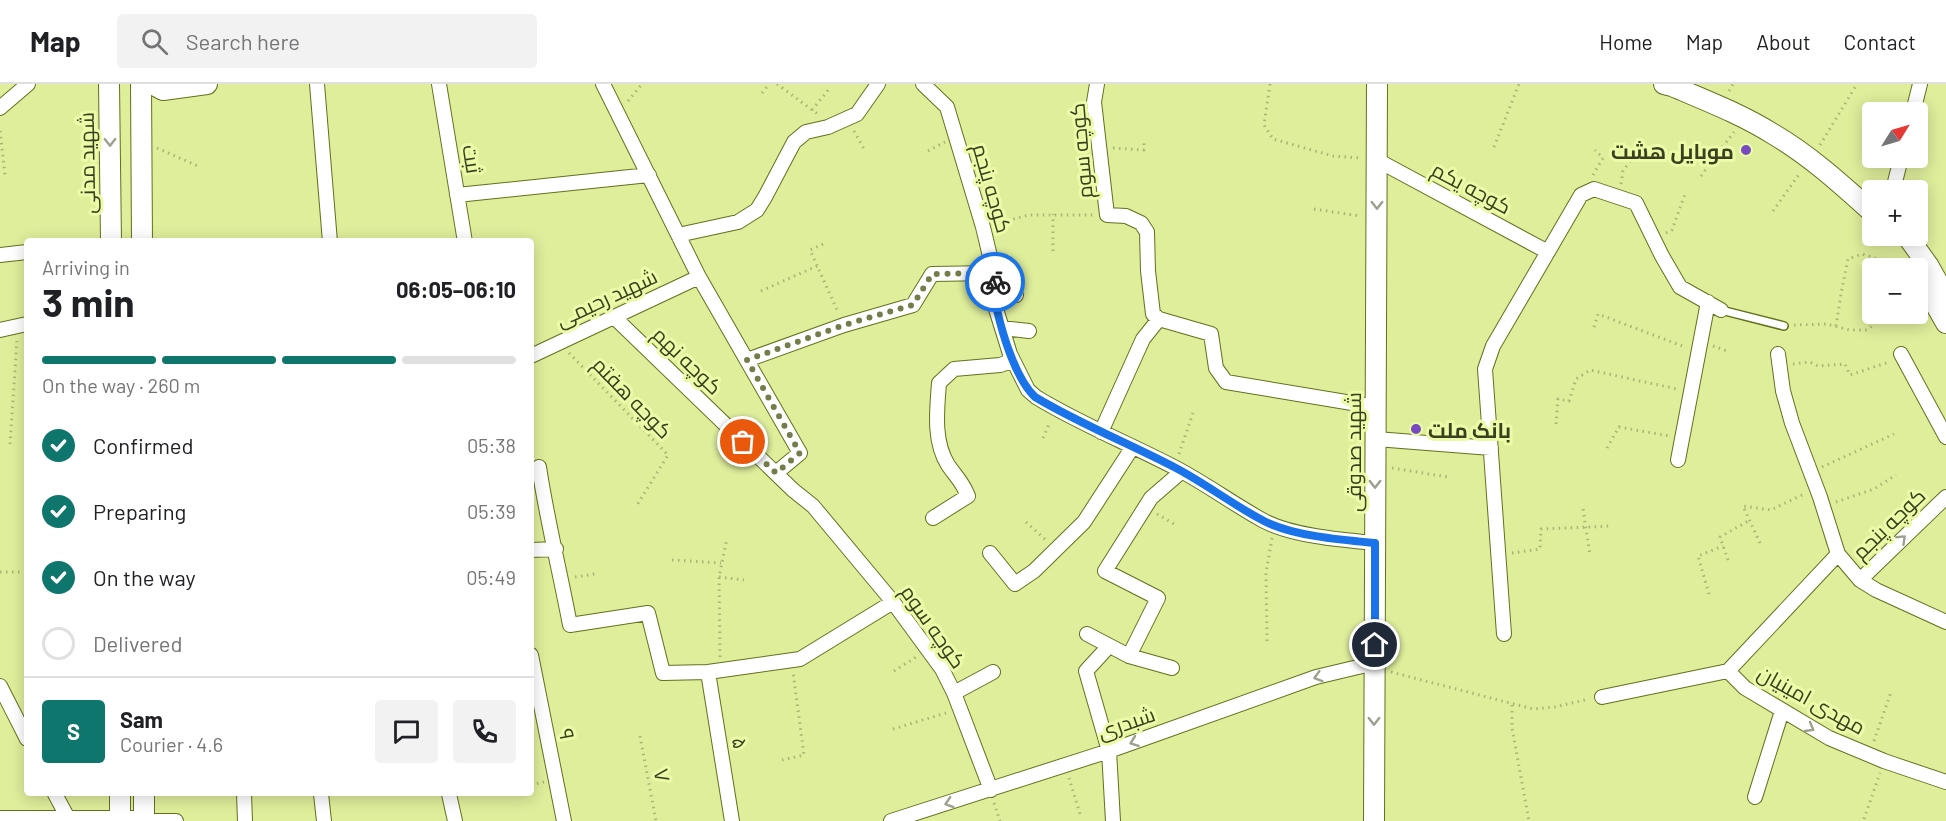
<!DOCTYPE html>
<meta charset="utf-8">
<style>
:root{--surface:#fff;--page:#f2f2f2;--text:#202124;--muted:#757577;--line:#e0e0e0;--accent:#0f766e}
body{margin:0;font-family:Barlow,Cairo,sans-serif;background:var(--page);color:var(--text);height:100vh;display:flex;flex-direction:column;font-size:22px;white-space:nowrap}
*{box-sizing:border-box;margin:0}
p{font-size:20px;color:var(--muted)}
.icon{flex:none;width:33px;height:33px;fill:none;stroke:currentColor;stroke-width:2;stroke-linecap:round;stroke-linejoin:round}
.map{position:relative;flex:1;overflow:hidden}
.details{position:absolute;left:24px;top:154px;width:510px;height:558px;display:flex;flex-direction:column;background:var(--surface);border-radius:6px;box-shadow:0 3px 15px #0003}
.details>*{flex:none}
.needle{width:39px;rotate:53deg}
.fabs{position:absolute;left:1862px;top:18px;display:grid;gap:12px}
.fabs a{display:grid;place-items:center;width:66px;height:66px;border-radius:6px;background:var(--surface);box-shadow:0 3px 15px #0003;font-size:30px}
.pin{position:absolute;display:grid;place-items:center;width:51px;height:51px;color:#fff;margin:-26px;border:3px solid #fff;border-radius:50%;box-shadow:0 2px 6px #0007}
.courier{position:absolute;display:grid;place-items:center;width:60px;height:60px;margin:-30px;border:4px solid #1a73e8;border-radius:50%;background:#fff;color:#222;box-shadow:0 2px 8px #0007}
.summary em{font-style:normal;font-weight:700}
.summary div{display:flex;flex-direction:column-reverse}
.summary{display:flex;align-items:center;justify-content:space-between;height:102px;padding:0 18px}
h1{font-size:39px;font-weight:700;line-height:45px}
.bar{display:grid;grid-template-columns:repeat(4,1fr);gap:9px 6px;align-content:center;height:72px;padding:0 18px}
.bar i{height:8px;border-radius:4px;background:var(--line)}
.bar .on{background:var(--accent)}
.bar p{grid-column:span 4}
.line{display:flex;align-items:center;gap:15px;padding:0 18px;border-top:2px solid var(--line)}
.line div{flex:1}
.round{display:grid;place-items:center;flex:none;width:63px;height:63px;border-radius:6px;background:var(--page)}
ol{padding:0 18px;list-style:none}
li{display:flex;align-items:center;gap:18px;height:66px}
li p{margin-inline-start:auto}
li .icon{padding:6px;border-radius:50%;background:var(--accent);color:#fff;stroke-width:4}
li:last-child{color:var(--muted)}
li i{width:33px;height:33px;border:3px solid var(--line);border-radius:50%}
header{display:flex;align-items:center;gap:36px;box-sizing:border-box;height:84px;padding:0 30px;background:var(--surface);border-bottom:2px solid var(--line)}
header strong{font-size:28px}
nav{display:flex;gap:33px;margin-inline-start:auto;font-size:21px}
.search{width:420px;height:54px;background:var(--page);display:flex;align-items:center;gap:15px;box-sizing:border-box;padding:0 21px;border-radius:6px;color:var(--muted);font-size:22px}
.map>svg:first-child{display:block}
</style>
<header>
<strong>Map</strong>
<div class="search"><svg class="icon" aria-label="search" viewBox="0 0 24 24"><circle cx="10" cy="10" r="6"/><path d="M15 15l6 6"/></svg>Search here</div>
<nav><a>Home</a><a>Map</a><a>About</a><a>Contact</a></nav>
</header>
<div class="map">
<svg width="1946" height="737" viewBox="0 0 1946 737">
<rect width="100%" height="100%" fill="#deee9b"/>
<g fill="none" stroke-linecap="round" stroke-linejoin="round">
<defs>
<path id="lane" d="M1721,226L1784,242"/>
<path id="street" d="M317,0L330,158
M439,0L465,158
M603,0L699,193L800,369L776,389
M923,0L947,23L983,143L994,189L996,225L1010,270L1009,278L1000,281L954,285L939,299C937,326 933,357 948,381C957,394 962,397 968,412L933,434
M1097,0L1094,18L1107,131L1126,132L1141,139L1147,148L1148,187L1153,230L1159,235L1211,250L1216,284L1226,298L1376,323
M0,24L28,0
M1913,28L1920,0
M1377,76L1548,168
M1893,106L1901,74
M457,111L649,91
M678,151L738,138L757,126L765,113L794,58L806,48L828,43L857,30L878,0
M0,171L27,168
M995,209L1016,211
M614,233L793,406L813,422L893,518L942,585L954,609L991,706
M1002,244L1029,247
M0,246L27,240
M1010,270L1028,306L1036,313C1080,340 1128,359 1174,383C1205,399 1233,420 1264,437C1293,452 1342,456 1375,459
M1778,270L1783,307L1792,339L1820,413L1838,470L1860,496L1876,506L1946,538
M1901,270L1946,353
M531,272L699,193
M747,276L844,241L913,221L932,190L994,189
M1101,348L1143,255L1159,235
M1376,355L1491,364
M1678,376L1708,218
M539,383C547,436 560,488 570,541L648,529L663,589L708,588L800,575L893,518
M531,466L556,465
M990,469L1015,500L1034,487L1084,438L1132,364
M1860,496L1946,413
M1087,550L1129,572L1172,584
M1504,550L1485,285L1493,262L1581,111L1594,105L1636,119L1662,172L1680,203L1721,226
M1109,562L1086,587L1109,667L1113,737
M531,571L564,737
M1129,572L1158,514L1105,487L1151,414L1181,388
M1728,587L1745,604L1829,654L1884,677L1946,698
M708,588L732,737
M0,602L27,655
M954,609L993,588
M1602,613L1728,587L1838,470
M55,710L69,736
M244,710L245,737
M321,710L324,737
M449,710L455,737
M1755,713L1782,627
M144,737H176
M891,737L1109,667L1316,593L1375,579"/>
<path id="secondary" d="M109,0L111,158
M141,0L142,158
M152,0L163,6L207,0
M1664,0L1672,2C1707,17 1741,30 1773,50C1809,71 1841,100 1872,128
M1907,152L1928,181L1946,213
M1924,200L1946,239
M120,710V737
M0,737H144
M144,737V710
M1374,737L1377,0"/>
</defs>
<!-- lane casing -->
<use href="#lane" stroke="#64701c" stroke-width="10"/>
<!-- street casing -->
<use href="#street" stroke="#64701c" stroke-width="16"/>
<!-- secondary casing -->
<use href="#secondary" stroke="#64701c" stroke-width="22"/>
<!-- path -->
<path stroke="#a9b673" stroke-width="3" stroke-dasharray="1.5 4.5" stroke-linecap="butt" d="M777,0L819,31
M1270,0L1264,41L1273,55L1333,72L1360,74
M1729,7L1733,0
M762,9L769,0
M628,17L642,0
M812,26L829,5
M0,47L5,91
M854,47L865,67
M1820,61L1857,0
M1494,63L1519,0
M157,64L200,83
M1113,64L1144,66V56
M928,67L945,58
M1593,91L1603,74L1595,66
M1701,92L1734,48
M1621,100L1623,87L1641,62
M1314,125L1360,132
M1773,127L1800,89
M996,140L1028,131H1094
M1666,149L1672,146L1685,110
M823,160L810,166L838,228
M1053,167V130
M761,207L817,182
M1794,241L1826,240L1850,246H1867L1886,230
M1836,242L1841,210L1848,175L1862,170L1907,184
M1594,243L1598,230L1685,263
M1713,262L1727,267
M569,269L668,371L637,421
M1793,280L1810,278L1818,282L1845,280L1850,291L1889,278
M1556,340L1558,315L1569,317L1576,295L1590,286L1677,305
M1043,354L1050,338
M10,360L17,257
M1607,364L1619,343L1669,352
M1179,370L1193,329
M1822,383L1894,350
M1392,384L1448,393
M1836,418L1874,405L1896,391
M1583,425L1590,471
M1157,430L1174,440
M1026,438L1047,457
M1760,459L1743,422L1771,426L1804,410
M1512,469L1540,465L1541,445L1611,442
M672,476L721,479
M1728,476L1720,453L1750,436
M0,488H27
M575,493L595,490
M719,493L744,496
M1709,510L1698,472L1723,462
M1267,557L1266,489L1272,454
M720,573L719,493L727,454
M894,587L918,572
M1391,588L1533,625L1555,623L1589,615
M1512,621V644L1529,737
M893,645L946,629
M640,652L656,737
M1874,657L1891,608
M782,676L804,671L793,588
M1069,694L1080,730
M531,701L544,698
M994,719L1000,737
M1864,735L1880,689"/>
<!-- lane -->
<use href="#lane" stroke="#fff" stroke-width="7"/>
<!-- street -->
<use href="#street" stroke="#fff" stroke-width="14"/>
<!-- secondary -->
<use href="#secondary" stroke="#fff" stroke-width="20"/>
</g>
<!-- one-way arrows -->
<defs><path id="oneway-chevron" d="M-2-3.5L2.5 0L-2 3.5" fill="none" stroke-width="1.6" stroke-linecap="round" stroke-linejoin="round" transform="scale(1.5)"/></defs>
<g stroke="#9ca08f">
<use href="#oneway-chevron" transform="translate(110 58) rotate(89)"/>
<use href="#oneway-chevron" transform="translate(1377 121) rotate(90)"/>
<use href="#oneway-chevron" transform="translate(1375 400) rotate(90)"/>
<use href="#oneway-chevron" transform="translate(1902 455) rotate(-44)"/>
<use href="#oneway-chevron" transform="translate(1318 593) rotate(164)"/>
<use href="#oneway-chevron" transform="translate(1374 637) rotate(90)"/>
<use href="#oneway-chevron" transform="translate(1810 644) rotate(30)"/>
<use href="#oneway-chevron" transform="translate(1134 658) rotate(160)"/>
<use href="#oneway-chevron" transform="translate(949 719) rotate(162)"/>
</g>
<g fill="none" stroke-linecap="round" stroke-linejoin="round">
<!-- done -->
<path stroke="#737d4a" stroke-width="6" stroke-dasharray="0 10.8" d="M743,358L776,389L800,369L747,276L844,241L913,221L932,190L994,189L995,198"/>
<!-- route -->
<path stroke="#1a73e8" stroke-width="8" d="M995,198C995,207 995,217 997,226C1003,252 1016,295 1035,313C1080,340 1128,359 1174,383C1205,399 1233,421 1264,437C1293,452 1342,456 1375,459V561"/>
</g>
<!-- markers -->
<g fill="#784ac2" stroke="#ebfba8" stroke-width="2">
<circle cx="1746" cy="66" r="6"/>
<circle cx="1416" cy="345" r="6"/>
</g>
<g text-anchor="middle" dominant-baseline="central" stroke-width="6" stroke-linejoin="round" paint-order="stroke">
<!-- poi labels -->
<g font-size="21" font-weight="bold" fill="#3a401f" stroke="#ebfba8" text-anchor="end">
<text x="1734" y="66">موبایل هشت</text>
<text x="1428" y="345" text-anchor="start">بانک ملت</text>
</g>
<!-- street labels -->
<g font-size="21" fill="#3a401f" stroke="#ebfba8">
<text transform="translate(1080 67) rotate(-95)">کوچه سوم</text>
<text transform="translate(473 75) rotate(81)">ثبت</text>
<text transform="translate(86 79) rotate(-91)">شهید مدنی</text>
<text transform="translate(1472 103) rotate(28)">کوچه یکم</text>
<text transform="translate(993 104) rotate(74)">کوچه پنجم</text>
<text transform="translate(606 213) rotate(-25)">شهید رحیمی</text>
<text transform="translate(688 276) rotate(44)">کوچه نهم</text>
<text transform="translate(633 313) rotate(46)">کوچه هفتم</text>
<text transform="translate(1352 368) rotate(-90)">شهید صدوقی</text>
<text transform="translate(1888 439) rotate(-44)">کوچه پنجم</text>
<text transform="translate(934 542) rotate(55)">کوچه سوم</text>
<text transform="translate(1812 615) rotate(29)">مهدی امینیان</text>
<text transform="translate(1126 638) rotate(-19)">شبدری</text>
<text transform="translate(568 650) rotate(79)">۹</text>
<text transform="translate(741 659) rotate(81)">۵</text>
<text transform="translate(663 691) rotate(79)">۷</text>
</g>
</g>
</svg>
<div class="fabs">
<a><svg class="needle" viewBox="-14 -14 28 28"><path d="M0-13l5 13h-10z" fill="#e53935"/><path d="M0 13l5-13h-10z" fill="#757577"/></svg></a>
<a>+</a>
<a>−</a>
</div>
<div class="pin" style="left:743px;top:358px;background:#ea580c"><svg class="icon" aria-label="bag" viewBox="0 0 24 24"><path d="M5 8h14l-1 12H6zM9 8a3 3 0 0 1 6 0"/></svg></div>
<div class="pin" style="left:1375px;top:561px;background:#1f2937"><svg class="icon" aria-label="home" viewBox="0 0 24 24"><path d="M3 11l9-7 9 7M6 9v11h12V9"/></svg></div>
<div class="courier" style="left:995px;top:198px"><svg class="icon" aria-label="bike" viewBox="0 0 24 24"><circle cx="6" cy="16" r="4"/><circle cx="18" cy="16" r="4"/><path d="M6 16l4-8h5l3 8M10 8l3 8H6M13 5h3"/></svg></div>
<section class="details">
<div class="summary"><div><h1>3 min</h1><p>Arriving in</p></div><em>06:05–06:10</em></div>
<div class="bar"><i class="on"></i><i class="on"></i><i class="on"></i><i></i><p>On the way · 260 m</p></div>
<ol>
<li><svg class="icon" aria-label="check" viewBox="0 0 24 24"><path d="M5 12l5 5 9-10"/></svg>Confirmed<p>05:38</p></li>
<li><svg class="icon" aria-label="check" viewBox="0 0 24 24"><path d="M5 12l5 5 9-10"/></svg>Preparing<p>05:39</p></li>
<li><svg class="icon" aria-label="check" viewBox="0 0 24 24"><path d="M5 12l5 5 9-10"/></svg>On the way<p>05:49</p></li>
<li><i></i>Delivered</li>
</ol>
<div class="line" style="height:108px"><b class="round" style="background:var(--accent);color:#fff">S</b><div><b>Sam</b><p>Courier · 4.6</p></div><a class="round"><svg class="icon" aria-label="chat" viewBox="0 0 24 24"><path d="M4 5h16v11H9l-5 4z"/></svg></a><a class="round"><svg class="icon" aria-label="phone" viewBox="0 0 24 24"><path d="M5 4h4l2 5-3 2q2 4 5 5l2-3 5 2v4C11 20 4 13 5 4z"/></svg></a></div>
</section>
</div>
